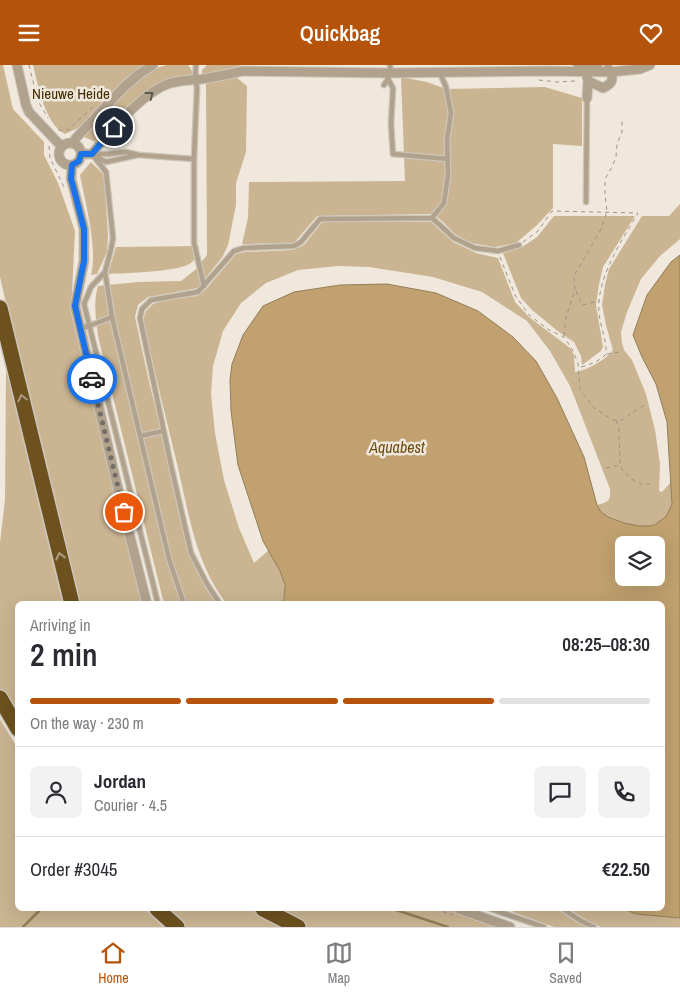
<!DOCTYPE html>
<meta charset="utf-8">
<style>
:root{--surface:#fff;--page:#f2f2f3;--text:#2b2b33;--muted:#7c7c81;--line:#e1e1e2;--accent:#b45309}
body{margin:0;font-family:"Archivo Narrow",sans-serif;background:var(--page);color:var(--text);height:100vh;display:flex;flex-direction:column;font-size:19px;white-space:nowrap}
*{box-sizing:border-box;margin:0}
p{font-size:16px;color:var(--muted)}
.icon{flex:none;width:28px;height:28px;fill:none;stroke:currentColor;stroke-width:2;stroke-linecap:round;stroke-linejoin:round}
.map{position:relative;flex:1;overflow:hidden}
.drawer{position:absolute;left:15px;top:536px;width:650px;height:310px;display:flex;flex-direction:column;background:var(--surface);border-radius:8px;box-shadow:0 5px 20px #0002}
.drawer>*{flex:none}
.buttons{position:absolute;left:615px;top:471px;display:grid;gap:10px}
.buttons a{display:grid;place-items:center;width:50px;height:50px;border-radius:8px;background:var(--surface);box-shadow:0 5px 20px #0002;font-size:25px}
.pin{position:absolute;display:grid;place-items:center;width:42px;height:42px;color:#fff;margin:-21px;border:2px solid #fff;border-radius:50%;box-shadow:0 1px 5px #0007}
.courier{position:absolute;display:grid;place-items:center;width:50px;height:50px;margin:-25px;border:4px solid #1a73e8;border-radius:50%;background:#fff;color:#222;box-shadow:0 1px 6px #0007}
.overview em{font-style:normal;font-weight:600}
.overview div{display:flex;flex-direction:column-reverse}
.overview{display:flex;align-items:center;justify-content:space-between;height:85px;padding:0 15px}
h1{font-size:32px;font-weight:600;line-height:38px}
.bar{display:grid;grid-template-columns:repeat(4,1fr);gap:8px 5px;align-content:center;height:60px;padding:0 15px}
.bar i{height:6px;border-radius:4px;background:var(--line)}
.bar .active{background:var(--accent)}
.bar p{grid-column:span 4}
.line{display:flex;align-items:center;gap:12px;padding:0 15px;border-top:1px solid var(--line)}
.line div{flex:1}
.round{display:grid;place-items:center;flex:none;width:52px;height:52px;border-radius:8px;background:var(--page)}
header{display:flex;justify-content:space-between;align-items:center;height:65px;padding:0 15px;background:var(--accent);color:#fff;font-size:22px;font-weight:600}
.tab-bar{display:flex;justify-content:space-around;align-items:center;height:70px;border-top:1px solid var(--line);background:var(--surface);font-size:14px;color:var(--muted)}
.tab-bar a{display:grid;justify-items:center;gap:2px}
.tab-bar .active{color:var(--accent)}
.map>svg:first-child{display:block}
</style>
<header><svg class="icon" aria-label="menu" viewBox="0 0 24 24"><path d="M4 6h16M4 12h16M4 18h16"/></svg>Quickbag<svg class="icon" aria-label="heart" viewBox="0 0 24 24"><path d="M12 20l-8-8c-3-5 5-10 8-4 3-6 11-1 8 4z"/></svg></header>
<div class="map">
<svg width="680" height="862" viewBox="0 0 680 862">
<rect width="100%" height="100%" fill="#f0e8dc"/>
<!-- green -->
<path fill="#cab492" d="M0,0H3L13,44L44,77V90L58,118L75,166L71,248L142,539H78L47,415L0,212Z
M33,0H144L78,63L65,69C45,59 38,20 33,0Z
M167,0H187L189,1L194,10C183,12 173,12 163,17C140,26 111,59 95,77L82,71L127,25L150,5Z
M207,0H241L223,8L202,9V5Z
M236,12L247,21L246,87L236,118V140L228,180L223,191L198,223L148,232L138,240L135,252L149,317L193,493L205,520L217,539H164L98,271C96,253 93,239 98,221L138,217L181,216L195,205L207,190L206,18Z
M401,12L427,17L446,24L545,22L582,33V81L553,79V143L537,160L516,178L495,182L471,178L455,169L442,156L433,149L317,151L294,178L242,179L248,153L249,117L405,116Z
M91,97L104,110L108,171L107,187L97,209L91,210C98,183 85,137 80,110Z
M680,139V174L660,191L641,214L627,247L621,267L622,278L624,285L632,295L646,329L655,365L660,399L659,426L662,427L671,417C672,426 674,436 670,444C661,466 636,463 618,456C609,452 601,450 597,440C608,437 611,437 610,424L570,321L550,286L527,256L482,227L433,212L369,202L338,201L298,205L266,218L241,238L223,266L213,301L211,329L215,368L224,415L239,463L254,498L269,485C278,503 291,518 281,539H227C196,500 189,450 178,403C166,354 154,304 143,255L146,246L153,239L168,234L198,231L207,223L236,189L245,187L293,185L304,180L323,156L431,157L453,177L476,188L498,193L515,237L529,252L570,283L574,290L575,307C586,306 607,294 613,285L606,260L602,240L605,220L609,204L642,151H669Z
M554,151H635L603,202L599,219L596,240L603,282L601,286L582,300L581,291L574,277L559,267L532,245L521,233L503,188L522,182L537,172Z
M199,181C199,187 196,194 191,198C179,207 125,208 108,209L116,182Z
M6,303L63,539H18L17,654L0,624V478L5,435Z
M0,654L17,682L18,844H145L163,862H0Z
M165,844H251L271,856L284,862H185Z
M271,844H448L499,862H306Z
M512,844H557L576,857L587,862H554L513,847Z
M569,844H624L636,849L680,853V862H601L585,854Z"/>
<!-- water -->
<path fill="#c0a16f" stroke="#947e59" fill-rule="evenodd" d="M680,190V853L636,849L624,844H662V539H281L284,533L285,520L280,506L263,476L238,400L231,346L230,315L232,299L243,270L263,241L294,227L340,220L387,219L436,228L478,246L513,272L536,296L557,333L584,392L597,440L601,447L608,452L624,458L639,461H648L654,460L663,454L667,450L672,439L667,357L656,319L642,292L633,270L647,230L671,197ZM624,480H656V512H624Z"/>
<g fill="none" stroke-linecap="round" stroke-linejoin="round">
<!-- stream -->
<path stroke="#947e59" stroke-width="2.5" d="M393,844L448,862
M23,862L41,844"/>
<defs>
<path id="lane" d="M196,0L195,15L197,22L194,94V178L204,221
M388,14L393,23L391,59L393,89L448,94
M384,20C389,13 391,8 390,0
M92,89L106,107L113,173L111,184L105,207L91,222L84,239L158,539
M93,89H108L126,87L139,90L194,94
M95,91L106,97L138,90
M586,137L587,33
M432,153L444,138L448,110L447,75L451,48L446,22L440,8
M105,207L112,252
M80,263L89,261L112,252L169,494L184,539
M140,371L163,366
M220,539L207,519L191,488L172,405L140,253L142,244L151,235L198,227L234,186L244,183L294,181L301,177L320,154L432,153L454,173L475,183L498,186L519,180
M491,844L544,862
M563,844L581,856L594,862"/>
<path id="street" d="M17,0L26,40L29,47L61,81
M578,1L598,0
M608,4L611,7L640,4L650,0
M587,33L588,16
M59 89a11 11 0 1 1 22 0a11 11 0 1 1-22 0Z
M73,78L76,73L123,23L139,9L153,0
M81,89H92C108,68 145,25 171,18C181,15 192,15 202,14C216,12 229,9 243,6L388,8L545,6L611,7C614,16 611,19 603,23L588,16L586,7
M72,100L71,114L73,121L84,164V196L75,241L119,428L147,539
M459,844L510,862"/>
<path id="highway" d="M0,243L72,539
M0,633L18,664
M157,844L177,862
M263,844L298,862"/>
</defs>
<!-- lane casing -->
<use href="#lane" stroke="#cdc6bb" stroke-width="7"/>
<!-- street casing -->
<use href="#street" stroke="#cdc6bb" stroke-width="11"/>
<!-- highway casing -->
<use href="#highway" stroke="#cdc6bb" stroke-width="18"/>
<!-- path -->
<path stroke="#99938a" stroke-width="1" stroke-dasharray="4 4" stroke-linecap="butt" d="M29,0L38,36L48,53
M539,15L557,17L575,16L576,14
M58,65H68L96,39
M49,81L50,93L64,122
M523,177L538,166L552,146L638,148C622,175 596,214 599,247C600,262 607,275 606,289C599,297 588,300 578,303
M500,192L515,230L529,250L549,265L564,272L572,284L578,298L580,324L593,342L612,355H622L636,345L645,340
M576,226L582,240L599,236
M564,271L566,252L575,225L574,211L600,166L607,147L605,129V114L612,102L616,92L617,79L622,67V53
M607,289L620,287
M616,355L619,365L620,400L623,406L633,415L642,419H654
M606,403L620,400
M435,844L453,850"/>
<!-- lane -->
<use href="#lane" stroke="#b0a28c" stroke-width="4.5"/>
<!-- street -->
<use href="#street" stroke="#b0a28c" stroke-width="9"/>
<!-- highway -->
<use href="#highway" stroke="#6d511f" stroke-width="15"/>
</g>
<!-- one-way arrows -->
<defs><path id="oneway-chevron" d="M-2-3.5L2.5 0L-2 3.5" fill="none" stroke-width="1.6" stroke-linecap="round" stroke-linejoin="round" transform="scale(1.25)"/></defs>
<use stroke="#625b4f" href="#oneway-chevron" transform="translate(150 30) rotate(-37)"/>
<g stroke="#ae9c7e">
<use href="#oneway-chevron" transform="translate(22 333) rotate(-103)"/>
<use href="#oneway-chevron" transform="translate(60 491) rotate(-104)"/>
</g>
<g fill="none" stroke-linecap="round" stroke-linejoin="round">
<!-- done -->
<path stroke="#726d66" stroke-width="5" stroke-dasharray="0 9" d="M92,314L124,447"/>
<!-- route -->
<path stroke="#1a73e8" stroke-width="6" d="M92,314L75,241L84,196V164L73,121L71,114L72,100L79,96L81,89H92L114,62"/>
</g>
<g text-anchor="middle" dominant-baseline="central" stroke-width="5" stroke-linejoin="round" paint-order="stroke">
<!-- park labels -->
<g font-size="15" fill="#432d02" stroke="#f0e8dc">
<text x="71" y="28">Nieuwe Heide</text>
</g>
<!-- water labels -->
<g font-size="16" font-style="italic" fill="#6c4c0f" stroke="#f0e8dc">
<text x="397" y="382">Aquabest</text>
</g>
</g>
</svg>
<div class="buttons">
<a><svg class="icon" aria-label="layers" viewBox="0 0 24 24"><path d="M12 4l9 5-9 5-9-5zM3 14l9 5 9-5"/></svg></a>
</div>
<div class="pin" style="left:124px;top:447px;background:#ea580c"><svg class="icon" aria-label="bag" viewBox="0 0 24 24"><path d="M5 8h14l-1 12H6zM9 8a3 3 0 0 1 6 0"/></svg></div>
<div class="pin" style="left:114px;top:62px;background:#1f2937"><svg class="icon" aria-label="home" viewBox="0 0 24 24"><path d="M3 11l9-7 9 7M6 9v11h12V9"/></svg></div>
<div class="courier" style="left:92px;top:314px"><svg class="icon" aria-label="car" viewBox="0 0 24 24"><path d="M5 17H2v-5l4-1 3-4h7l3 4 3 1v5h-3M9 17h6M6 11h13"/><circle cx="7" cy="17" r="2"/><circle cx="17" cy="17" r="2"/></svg></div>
<section class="drawer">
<div class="overview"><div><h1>2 min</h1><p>Arriving in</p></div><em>08:25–08:30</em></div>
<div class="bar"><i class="active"></i><i class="active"></i><i class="active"></i><i></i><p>On the way · 230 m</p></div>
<div class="line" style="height:90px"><a class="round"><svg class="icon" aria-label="person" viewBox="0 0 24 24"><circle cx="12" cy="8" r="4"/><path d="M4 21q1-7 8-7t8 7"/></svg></a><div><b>Jordan</b><p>Courier · 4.5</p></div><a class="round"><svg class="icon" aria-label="chat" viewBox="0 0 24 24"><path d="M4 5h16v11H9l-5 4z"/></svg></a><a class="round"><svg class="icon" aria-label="phone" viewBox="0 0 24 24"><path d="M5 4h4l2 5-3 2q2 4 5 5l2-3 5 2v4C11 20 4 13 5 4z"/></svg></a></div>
<div class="line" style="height:65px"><div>Order #3045</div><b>€22.50</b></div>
</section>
</div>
<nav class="tab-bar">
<a class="active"><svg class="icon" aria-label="home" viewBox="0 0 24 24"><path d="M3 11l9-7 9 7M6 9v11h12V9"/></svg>Home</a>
<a><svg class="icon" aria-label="map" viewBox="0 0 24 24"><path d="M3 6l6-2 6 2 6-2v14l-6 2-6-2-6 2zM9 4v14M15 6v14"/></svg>Map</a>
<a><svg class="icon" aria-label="saved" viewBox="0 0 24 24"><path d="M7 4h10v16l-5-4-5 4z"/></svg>Saved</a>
</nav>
